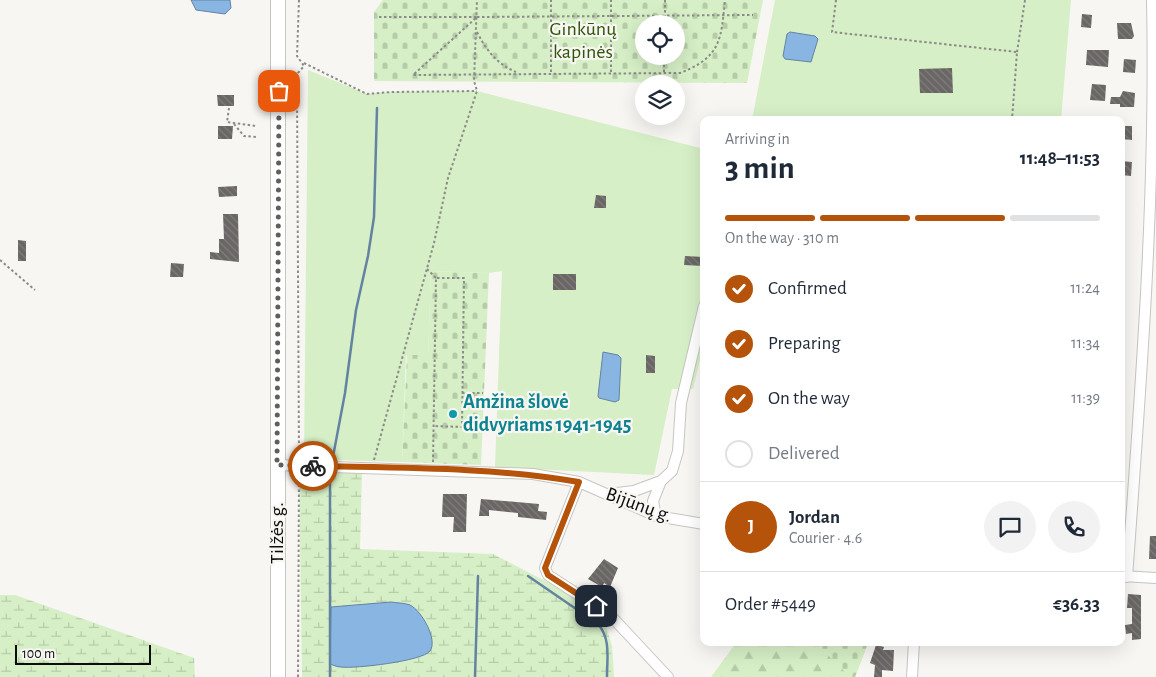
<!DOCTYPE html>
<meta charset="utf-8">
<style>
:root{--surface:#fff;--page:#f2f2f3;--text:#1f2937;--muted:#747a83;--line:#e0e1e3;--accent:#b45309}
body{margin:0;font-family:"Alegreya Sans",sans-serif;background:var(--page);color:var(--text);height:100vh;display:flex;flex-direction:column;font-size:19px;white-space:nowrap}
*{box-sizing:border-box;margin:0}
p{font-size:16px;color:var(--muted)}
.icon{flex:none;width:28px;height:28px;fill:none;stroke:currentColor;stroke-width:2;stroke-linecap:round;stroke-linejoin:round}
.map{position:relative;flex:1;overflow:hidden}
.side{position:absolute;left:700px;top:116px;width:425px;height:530px;display:flex;flex-direction:column;background:var(--surface);border-radius:10px;box-shadow:0 5px 20px #0002}
.side>*{flex:none}
.fabs{position:absolute;left:635px;top:15px;display:grid;gap:10px}
.fabs a{display:grid;place-items:center;width:50px;height:50px;border-radius:50%;background:var(--surface);box-shadow:0 5px 20px #0002;font-size:25px}
.scale{position:absolute;left:15px;bottom:12px;width:136px;box-sizing:border-box;padding-left:5px;border:2px solid #0d0d0c;border-top:0;font-size:14px;line-height:18px;white-space:nowrap;color:#0d0d0c;-webkit-text-stroke:4px #f7f6f2;paint-order:stroke}
.pin{position:absolute;display:grid;place-items:center;width:42px;height:42px;color:#fff;margin:-21px;border-radius:10px;box-shadow:0 2px 8px #0006}
.courier{position:absolute;display:grid;place-items:center;width:50px;height:50px;margin:-25px;border:4px solid #b45309;border-radius:50%;background:#fff;color:#222;box-shadow:0 1px 6px #0007}
.headline em{font-style:normal;font-weight:700}
.headline div{display:flex;flex-direction:column-reverse}
.headline{display:flex;align-items:center;justify-content:space-between;height:85px;padding:0 25px}
h1{font-size:32px;font-weight:700;line-height:38px}
.bar{display:grid;grid-template-columns:repeat(4,1fr);gap:8px 5px;align-content:center;height:60px;padding:0 25px}
.bar i{height:6px;border-radius:4px;background:var(--line)}
.bar .selected{background:var(--accent)}
.bar p{grid-column:span 4}
.line{display:flex;align-items:center;gap:12px;padding:0 25px;border-top:1px solid var(--line)}
.line div{flex:1}
.round{display:grid;place-items:center;flex:none;width:52px;height:52px;border-radius:26px;background:var(--page)}
ol{padding:0 25px;list-style:none}
li{display:flex;align-items:center;gap:15px;height:55px}
li p{margin-inline-start:auto}
li .icon{padding:5px;border-radius:50%;background:var(--accent);color:#fff;stroke-width:4}
li:last-child{color:var(--muted)}
li i{width:28px;height:28px;border:2px solid var(--line);border-radius:50%}
.map>svg:first-child{display:block}
</style>
<div class="map">
<svg width="1156" height="677" viewBox="0 0 1156 677">
<defs>
<pattern id="forest-firs" width="22" height="20" patternUnits="userSpaceOnUse" patternTransform="scale(1.25)"><rect width="22" height="20" fill="#d6efc6"/><path d="M5 1l3.5 6h-7zM16 11l3.5 6h-7z" fill="#b6cca9"/></pattern>
<pattern id="wetland-marsh" width="20" height="14" patternUnits="userSpaceOnUse" patternTransform="scale(1.25)"><rect width="20" height="14" fill="#d6efc6"/><path d="M1 5h8M5 5V1M11 12h8M15 12V8" fill="none" stroke="#b6cca9"/></pattern>
<pattern id="cemetery-stones" width="16" height="16" patternUnits="userSpaceOnUse" patternTransform="scale(1.25)"><rect width="16" height="16" fill="#d6efc6"/><path d="M2 7V4a2 2 0 0 1 4 0v3zM10 15v-3a2 2 0 0 1 4 0v3z" fill="#b6cca9"/></pattern>
<pattern id="building-back-hatch" width="6" height="6" patternUnits="userSpaceOnUse" patternTransform="scale(1.25)"><rect width="6" height="6" fill="#696664"/><path d="M-1 5l2 2M0 0l6 6M5-1l2 2" fill="none" stroke="#807e7d"/></pattern>
</defs>
<rect width="100%" height="100%" fill="#f7f6f2"/>
<!-- green -->
<path fill="#d6efc6" d="M775,0H1071L1061,120H752Z
M308,70L367,94L391,92L477,91L704,149V343L693,389H672L654,475L495,467L502,271L489,273L431,271L428,356L406,355L402,462L304,459Z"/>
<!-- forest -->
<path fill="url(#forest-firs)" d="M736,643H868L855,677H711Z"/>
<!-- wetland -->
<path fill="url(#wetland-marsh)" d="M299,469L362,472L360,549L493,554L561,589L604,619L612,646L614,677H302Z
M0,595H15L194,658L195,677H0Z"/>
<!-- cemetery -->
<path fill="url(#cemetery-stones)" fill-rule="evenodd" d="M383,0H763L747,83L374,81V12ZM644,24H676V56H644Z
M431,271L489,273L481,465L402,462L407,355H428Z
M816,643H868L855,677H850Z"/>
<!-- water -->
<path fill="#89b5e2" stroke="#6483a2" d="M191,0H230L231,8L225,14L196,10Z
M790,32L815,36L818,39L811,62L785,59L783,56L787,34Z
M603,352L618,355L621,358L619,400L615,402L599,398L598,396Z
M391,602C397,603 405,603 410,605C422,611 438,640 430,651C423,661 354,669 341,667C337,667 333,665 330,664L331,607Z"/>
<g fill="none" stroke-linecap="round" stroke-linejoin="round">
<!-- stream -->
<path stroke="#6483a2" stroke-width="2.5" d="M332,462L345,393L356,310L368,256L374,217L377,108
M528,576L598,624C611,639 607,658 607,677
M330,677V475
M475,677L478,576"/>
</g>
<!-- building -->
<path fill="url(#building-back-hatch)" d="M1082,14L1092,15L1091,28L1081,27Z
M1117,23H1131L1134,36L1132,39H1118Z
M1087,50H1109L1108,67L1086,65Z
M1124,59L1136,60L1135,73L1123,72Z
M952,68L953,93H920L919,69Z
M1092,84L1106,85L1105,101L1090,100Z
M1123,91L1135,93L1134,107H1120V104H1110L1111,97H1120Z
M217,95H234V106H218Z
M218,126H233L232,139H218Z
M1121,126H1132V140L1121,139Z
M1121,161L1132,162L1131,176L1121,175Z
M237,186V196L219,197L218,187Z
M596,195L606,196V208H594Z
M223,214H238L239,262L210,259V252L219,253V239H224Z
M18,240L26,241V261H18Z
M685,256L704,257V266L684,265Z
M171,263L184,264L183,277H170Z
M553,274H576V290H553Z
M646,355L655,356V373H646Z
M443,494H467L466,532H453L454,517H442Z
M481,499L539,504L538,511L547,512L546,520L518,517V513L489,510V516H479Z
M1150,536H1156V559H1149Z
M604,559L618,568L610,587L604,583L602,587L588,579Z
M1128,594L1141,595V639L1132,640V633L1126,634L1125,625L1132,624V608H1127Z
M876,645L884,647L883,650H894L893,671L882,670V677H874L875,665L870,663Z"/>
<g fill="none" stroke-linecap="round" stroke-linejoin="round">
<defs>
<path id="minor" d="M277,465L533,474L579,482L656,516L704,524
M579,482L545,568L548,575L611,616L668,677
M609,494L634,491L661,481
M656,516L653,501L661,481L672,471L678,451L681,403L704,306
M1122,576L1156,578
M1127,577C1141,385 1156,193 1152,0
M912,677L914,642"/>
<path id="highway" d="M278,677V0"/>
</defs>
<!-- minor casing -->
<use href="#minor" stroke="#c6c5c2" stroke-width="12"/>
<!-- highway casing -->
<use href="#highway" stroke="#c6c5c2" stroke-width="16"/>
<!-- path -->
<path stroke="#8c8b88" stroke-width="2" stroke-dasharray="2.5 2.5" stroke-linecap="butt" d="M299,0L297,56L304,66L298,73L297,90L299,457
M665,0V24
M836,0L832,32L1017,52L1012,120
M379,17H477L413,75L680,73C721,57 721,40 725,0
M477,17L753,15
M477,32C486,50 497,64 516,72
M1017,52L1025,0
M304,63L367,94L391,92L477,91
M551,72V0
M611,72V0
M664,72V56
M229,108L227,122L256,126
M234,124L244,136L256,137
M0,260L35,290
M427,269L436,278
M462,393H483
M374,460L434,243L448,178L477,91L474,81L477,0
M433,462L436,278H464L462,427L434,426
M298,677L299,474"/>
<!-- minor -->
<use href="#minor" stroke="#fff" stroke-width="10"/>
<!-- highway -->
<use href="#highway" stroke="#fff" stroke-width="14"/>
</g>
<g fill="none" stroke-linecap="round" stroke-linejoin="round">
<!-- done -->
<path stroke="#5f5f5c" stroke-width="5" stroke-dasharray="0 9" d="M279,91L277,465L313,466"/>
<!-- route -->
<path stroke="#b45309" stroke-width="6" d="M313,466C402,468 492,467 579,482L545,568L548,575L596,606"/>
</g>
<!-- markers -->
<circle fill="#0f9aa8" stroke="#f7f6f2" stroke-width="2" cx="453" cy="414" r="5"/>
<g text-anchor="middle" dominant-baseline="central" stroke-width="4.5" stroke-linejoin="round" paint-order="stroke">
<!-- park labels -->
<g font-size="20" fill="#2f5507" stroke="#f7f6f2">
<text x="583" y="29">Ginkūnų<tspan x="583" dy="23">kapinės</tspan></text>
</g>
<!-- culture labels -->
<g font-size="20" font-weight="bold" fill="#0d838f" stroke="#f7f6f2" text-anchor="start">
<text x="463" y="402">Amžina šlovė<tspan x="463" dy="23">didvyriams 1941-1945</tspan></text>
</g>
<!-- street labels -->
<g font-size="20" fill="#0d0d0c" stroke="#f7f6f2">
<text transform="translate(639 505) rotate(20)">Bijūnų g.</text>
<text transform="translate(277 533) rotate(-90)">Tilžės g.</text>
</g>
</g>
</svg>
<div class="fabs">
<a><svg class="icon" aria-label="locate" viewBox="0 0 24 24"><circle cx="12" cy="12" r="6"/><path d="M12 2v4M12 18v4M2 12h4M18 12h4"/></svg></a>
<a><svg class="icon" aria-label="layers" viewBox="0 0 24 24"><path d="M12 4l9 5-9 5-9-5zM3 14l9 5 9-5"/></svg></a>
</div>
<div class="scale">100 m</div>
<div class="pin" style="left:279px;top:91px;background:#ea580c"><svg class="icon" aria-label="bag" viewBox="0 0 24 24"><path d="M5 8h14l-1 12H6zM9 8a3 3 0 0 1 6 0"/></svg></div>
<div class="pin" style="left:596px;top:606px;background:#1f2937"><svg class="icon" aria-label="home" viewBox="0 0 24 24"><path d="M3 11l9-7 9 7M6 9v11h12V9"/></svg></div>
<div class="courier" style="left:313px;top:466px"><svg class="icon" aria-label="bike" viewBox="0 0 24 24"><circle cx="6" cy="16" r="4"/><circle cx="18" cy="16" r="4"/><path d="M6 16l4-8h5l3 8M10 8l3 8H6M13 5h3"/></svg></div>
<section class="side">
<div class="headline"><div><h1>3 min</h1><p>Arriving in</p></div><em>11:48–11:53</em></div>
<div class="bar"><i class="selected"></i><i class="selected"></i><i class="selected"></i><i></i><p>On the way · 310 m</p></div>
<ol>
<li><svg class="icon" aria-label="check" viewBox="0 0 24 24"><path d="M5 12l5 5 9-10"/></svg>Confirmed<p>11:24</p></li>
<li><svg class="icon" aria-label="check" viewBox="0 0 24 24"><path d="M5 12l5 5 9-10"/></svg>Preparing<p>11:34</p></li>
<li><svg class="icon" aria-label="check" viewBox="0 0 24 24"><path d="M5 12l5 5 9-10"/></svg>On the way<p>11:39</p></li>
<li><i></i>Delivered</li>
</ol>
<div class="line" style="height:90px"><b class="round" style="background:var(--accent);color:#fff">J</b><div><b>Jordan</b><p>Courier · 4.6</p></div><a class="round"><svg class="icon" aria-label="chat" viewBox="0 0 24 24"><path d="M4 5h16v11H9l-5 4z"/></svg></a><a class="round"><svg class="icon" aria-label="phone" viewBox="0 0 24 24"><path d="M5 4h4l2 5-3 2q2 4 5 5l2-3 5 2v4C11 20 4 13 5 4z"/></svg></a></div>
<div class="line" style="height:65px"><div>Order #5449</div><b>€36.33</b></div>
</section>
</div>
